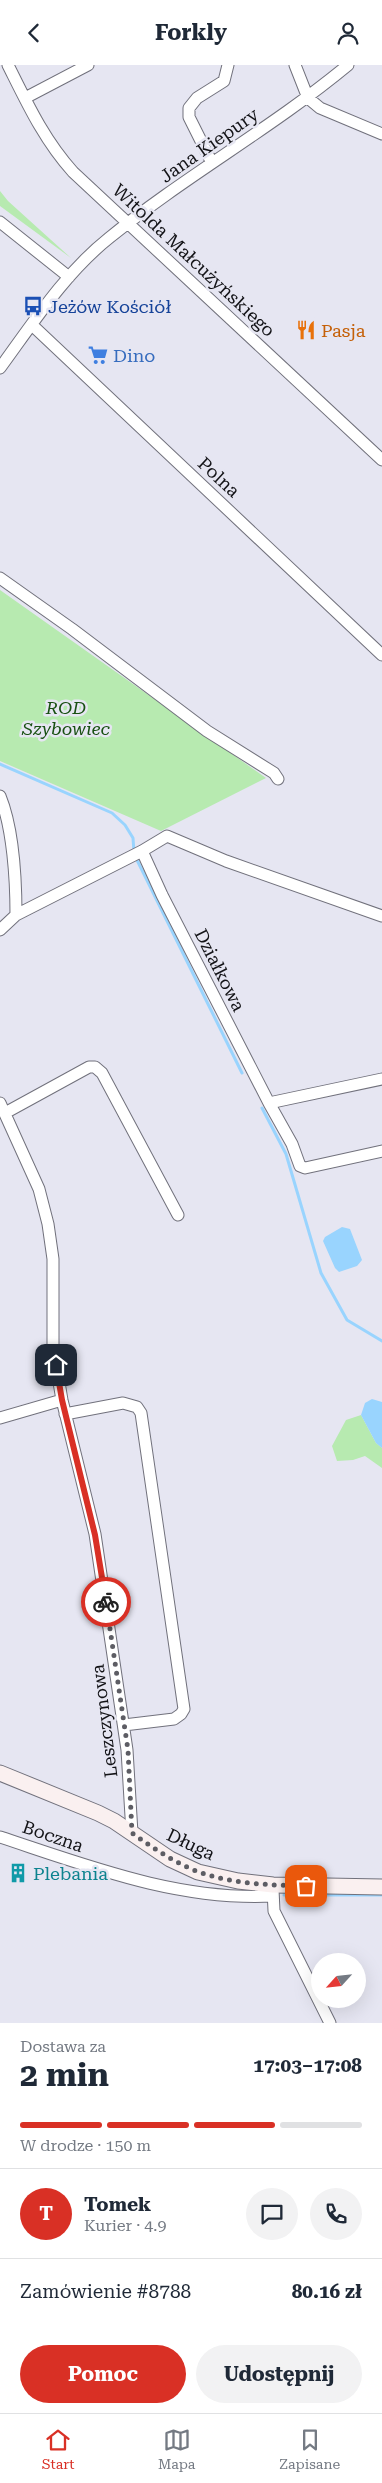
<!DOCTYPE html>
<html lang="pl">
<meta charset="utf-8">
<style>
:root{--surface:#fff;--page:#f2f2f3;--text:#1f2937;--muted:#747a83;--line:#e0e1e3;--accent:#d93025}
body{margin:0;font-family:"Roboto Serif",serif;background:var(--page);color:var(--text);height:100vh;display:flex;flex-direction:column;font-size:19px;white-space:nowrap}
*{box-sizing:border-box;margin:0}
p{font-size:16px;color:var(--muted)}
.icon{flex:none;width:28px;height:28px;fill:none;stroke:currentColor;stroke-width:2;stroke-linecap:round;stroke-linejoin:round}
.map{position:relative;height:1958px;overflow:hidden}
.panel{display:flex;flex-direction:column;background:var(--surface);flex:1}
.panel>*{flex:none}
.needle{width:32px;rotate:243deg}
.buttons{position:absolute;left:311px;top:1888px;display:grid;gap:10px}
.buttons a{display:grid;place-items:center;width:55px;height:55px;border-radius:50%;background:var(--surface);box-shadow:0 5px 20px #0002;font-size:25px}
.pin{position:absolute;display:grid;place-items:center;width:42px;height:42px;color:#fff;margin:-21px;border-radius:10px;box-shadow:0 2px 8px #0006}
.courier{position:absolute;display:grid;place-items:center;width:50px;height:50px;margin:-25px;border:4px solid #d93025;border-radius:50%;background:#fff;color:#222;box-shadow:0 1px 6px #0007}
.headline em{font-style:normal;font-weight:700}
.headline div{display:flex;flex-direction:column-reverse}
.headline{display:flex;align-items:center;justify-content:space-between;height:85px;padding:0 20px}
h1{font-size:32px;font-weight:700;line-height:38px}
.bar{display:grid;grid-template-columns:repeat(4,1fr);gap:8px 5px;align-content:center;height:60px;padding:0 20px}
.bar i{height:6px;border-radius:4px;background:var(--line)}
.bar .selected{background:var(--accent)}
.bar p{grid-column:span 4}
.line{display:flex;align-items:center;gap:12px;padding:0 20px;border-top:1px solid var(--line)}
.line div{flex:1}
.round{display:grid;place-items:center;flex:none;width:52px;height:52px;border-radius:26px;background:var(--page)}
.cta{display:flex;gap:10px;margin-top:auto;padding:10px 20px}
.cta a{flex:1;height:58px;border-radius:30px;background:var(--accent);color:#fff;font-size:20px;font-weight:700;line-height:58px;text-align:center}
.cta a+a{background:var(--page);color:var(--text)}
header{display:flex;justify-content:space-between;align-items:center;height:65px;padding:0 20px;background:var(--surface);font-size:22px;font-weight:700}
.tabs{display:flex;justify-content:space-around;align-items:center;height:70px;border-top:1px solid var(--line);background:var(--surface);font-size:14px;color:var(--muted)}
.tabs a{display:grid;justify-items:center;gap:2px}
.tabs .selected{color:var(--accent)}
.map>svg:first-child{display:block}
</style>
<header><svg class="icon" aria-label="back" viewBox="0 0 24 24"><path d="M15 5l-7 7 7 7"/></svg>Forkly<svg class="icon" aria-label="person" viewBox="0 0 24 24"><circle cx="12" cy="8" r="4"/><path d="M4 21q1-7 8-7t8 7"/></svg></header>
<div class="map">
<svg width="382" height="1958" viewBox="0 0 382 1958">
<rect width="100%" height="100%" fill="#e6e6f2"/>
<!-- green -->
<path fill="#b7eab0" d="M0,126L8,136L71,193L0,141Z
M0,525L266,713L161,766L0,696Z
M361,1350L376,1378L382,1383V1403L365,1391L353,1395L337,1396L332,1381L346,1355Z"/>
<!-- water -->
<path fill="#99d4fe" d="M342,1162L350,1164L362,1195L357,1201L339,1207L335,1203L323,1176L325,1172Z
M372,1334L382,1337V1383L376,1378L361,1350L365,1338Z"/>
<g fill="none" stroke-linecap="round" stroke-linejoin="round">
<!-- stream -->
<path stroke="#99d4fe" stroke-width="3" d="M0,699L112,748L125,760L133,773L134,787
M136,793L242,1008
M262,1043L286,1089L321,1208L347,1255L382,1276
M284,1830H382"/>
<defs>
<path id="street" d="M8,0C27,38 44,75 73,107L382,395
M295,0L308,33L320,43L382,69
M25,33L88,0
M212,98L189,52V43L197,33L224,16L228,0
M0,157L69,212
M32,260L382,590
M0,303C33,258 65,208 109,173C185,111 272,63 348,0
M0,513L72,564L207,666L274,708L278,714
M0,731C13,763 16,815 16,850L0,865
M142,786L162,830L269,1038L382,1014
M16,850L142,786L167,771L226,796L382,851
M0,1038L39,1124L48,1159L53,1194V1282L62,1335L95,1469L127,1685L132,1768
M269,1038L292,1079L300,1101L305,1103L382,1086
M5,1048L89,1002H95L102,1008L178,1150
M65,1349L123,1338L137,1342L141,1348L184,1644L181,1649L174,1654L124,1660
M0,1353L62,1335
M0,1772C88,1801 178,1836 273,1831
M273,1824L274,1846L330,1958"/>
<path id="secondary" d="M0,1708L98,1748L114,1756L170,1794L198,1807L238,1816L273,1820L382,1822"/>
</defs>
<!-- street casing -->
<use href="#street" stroke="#71717c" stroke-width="13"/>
<!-- secondary casing -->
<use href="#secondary" stroke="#71717c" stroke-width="17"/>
<!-- street -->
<use href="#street" stroke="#fff" stroke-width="11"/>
<!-- secondary -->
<use href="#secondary" stroke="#faf0f0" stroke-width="15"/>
</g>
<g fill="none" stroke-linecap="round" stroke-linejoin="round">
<!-- done -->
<path stroke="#5d5d64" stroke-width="5" stroke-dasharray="0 9" d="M106,1537L128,1685L132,1768C149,1780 166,1792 185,1801C221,1819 267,1820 306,1821"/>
<!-- route -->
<path stroke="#d93025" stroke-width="6" d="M56,1300L62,1335L95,1470L106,1537"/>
</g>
<!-- icons -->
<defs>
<symbol id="bus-bare" viewBox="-9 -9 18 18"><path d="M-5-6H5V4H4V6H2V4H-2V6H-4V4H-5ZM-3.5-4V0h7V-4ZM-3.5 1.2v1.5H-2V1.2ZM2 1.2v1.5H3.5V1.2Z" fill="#1a4fb4" stroke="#e6e6f2" stroke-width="2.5" paint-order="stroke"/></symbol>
<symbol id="restaurant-bare" viewBox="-9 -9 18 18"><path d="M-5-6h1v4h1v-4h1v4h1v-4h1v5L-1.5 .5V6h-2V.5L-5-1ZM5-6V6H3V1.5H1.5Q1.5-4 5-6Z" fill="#e8710a" stroke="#e6e6f2" stroke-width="2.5" paint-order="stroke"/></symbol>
<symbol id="supermarket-bare" viewBox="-9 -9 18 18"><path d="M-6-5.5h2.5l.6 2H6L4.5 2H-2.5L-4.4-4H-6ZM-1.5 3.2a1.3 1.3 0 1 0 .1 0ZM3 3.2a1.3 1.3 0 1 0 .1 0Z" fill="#3f7fe0" stroke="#e6e6f2" stroke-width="2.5" paint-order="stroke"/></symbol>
<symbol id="building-bare" viewBox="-9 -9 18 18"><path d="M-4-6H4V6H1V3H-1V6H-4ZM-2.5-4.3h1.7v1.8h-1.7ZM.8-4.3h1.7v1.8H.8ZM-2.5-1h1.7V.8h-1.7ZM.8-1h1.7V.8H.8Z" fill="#0f9aa8" stroke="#e6e6f2" stroke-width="2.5" paint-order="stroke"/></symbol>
</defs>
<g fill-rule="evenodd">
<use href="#bus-bare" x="19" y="227" width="28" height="28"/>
<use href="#restaurant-bare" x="292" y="251" width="28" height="28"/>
<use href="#supermarket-bare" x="84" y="276" width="28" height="28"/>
<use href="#building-bare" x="4" y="1794" width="28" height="28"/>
</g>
<g text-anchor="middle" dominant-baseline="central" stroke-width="5" stroke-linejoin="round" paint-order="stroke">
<!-- street labels -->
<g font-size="18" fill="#131317" stroke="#e6e6f2">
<text transform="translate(209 80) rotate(-35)">Jana Kiepury</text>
<text transform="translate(194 195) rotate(43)">Witolda Małcużyńskiego</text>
<text transform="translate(219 412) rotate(43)">Polna</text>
<text transform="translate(220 905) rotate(63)">Działkowa</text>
<text transform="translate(104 1656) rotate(-97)">Leszczynowa</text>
<text transform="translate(53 1771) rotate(19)">Boczna</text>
<text transform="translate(191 1779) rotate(25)">Długa</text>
</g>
<!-- transit labels -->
<g font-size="18" fill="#164399" stroke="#e6e6f2" text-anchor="start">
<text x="48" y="241">Jeżów Kościół</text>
</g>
<!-- food labels -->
<g font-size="18" fill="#c56008" stroke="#e6e6f2" text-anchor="start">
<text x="321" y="265">Pasja</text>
</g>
<!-- shop labels -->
<g font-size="18" fill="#366cbe" stroke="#e6e6f2" text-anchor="start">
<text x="113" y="290">Dino</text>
</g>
<!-- park labels -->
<g font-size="18" font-style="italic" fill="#185012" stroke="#e6e6f2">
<text x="66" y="642">ROD<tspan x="66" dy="21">Szybowiec</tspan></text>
</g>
<!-- culture labels -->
<g font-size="18" fill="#0d838f" stroke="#e6e6f2" text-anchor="start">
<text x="33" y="1808">Plebania</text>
</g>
</g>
</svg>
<div class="buttons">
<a><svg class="needle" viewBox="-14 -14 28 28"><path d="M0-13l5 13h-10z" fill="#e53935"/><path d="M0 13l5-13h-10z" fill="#747a83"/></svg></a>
</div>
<div class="pin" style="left:306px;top:1821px;background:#ea580c"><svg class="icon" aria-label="bag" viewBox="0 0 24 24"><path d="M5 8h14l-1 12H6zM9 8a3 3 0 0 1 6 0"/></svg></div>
<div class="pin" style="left:56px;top:1300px;background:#1f2937"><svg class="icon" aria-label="home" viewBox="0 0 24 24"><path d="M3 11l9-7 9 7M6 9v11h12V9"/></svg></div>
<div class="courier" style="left:106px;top:1537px"><svg class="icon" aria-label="bike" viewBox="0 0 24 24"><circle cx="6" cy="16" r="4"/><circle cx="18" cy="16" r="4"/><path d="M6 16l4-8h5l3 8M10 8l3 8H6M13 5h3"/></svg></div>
</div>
<section class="panel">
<div class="headline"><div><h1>2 min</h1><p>Dostawa za</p></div><em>17:03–17:08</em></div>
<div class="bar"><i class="selected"></i><i class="selected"></i><i class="selected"></i><i></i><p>W drodze · 150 m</p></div>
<div class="line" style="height:90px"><b class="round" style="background:var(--accent);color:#fff">T</b><div><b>Tomek</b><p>Kurier · 4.9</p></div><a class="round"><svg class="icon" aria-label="chat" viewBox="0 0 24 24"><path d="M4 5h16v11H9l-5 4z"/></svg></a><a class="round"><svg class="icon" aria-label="phone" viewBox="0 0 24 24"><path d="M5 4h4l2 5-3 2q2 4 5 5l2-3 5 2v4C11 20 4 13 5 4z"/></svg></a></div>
<div class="line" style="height:65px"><div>Zamówienie #8788</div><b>80.16 zł</b></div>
<div class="cta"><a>Pomoc</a><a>Udostępnij</a></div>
</section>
<nav class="tabs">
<a class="selected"><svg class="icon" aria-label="home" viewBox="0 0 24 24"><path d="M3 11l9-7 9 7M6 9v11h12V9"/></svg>Start</a>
<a><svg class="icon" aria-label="map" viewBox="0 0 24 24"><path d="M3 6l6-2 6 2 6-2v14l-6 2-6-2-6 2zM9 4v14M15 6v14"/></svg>Mapa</a>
<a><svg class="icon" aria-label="saved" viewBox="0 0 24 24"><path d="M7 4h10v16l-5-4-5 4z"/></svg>Zapisane</a>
</nav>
